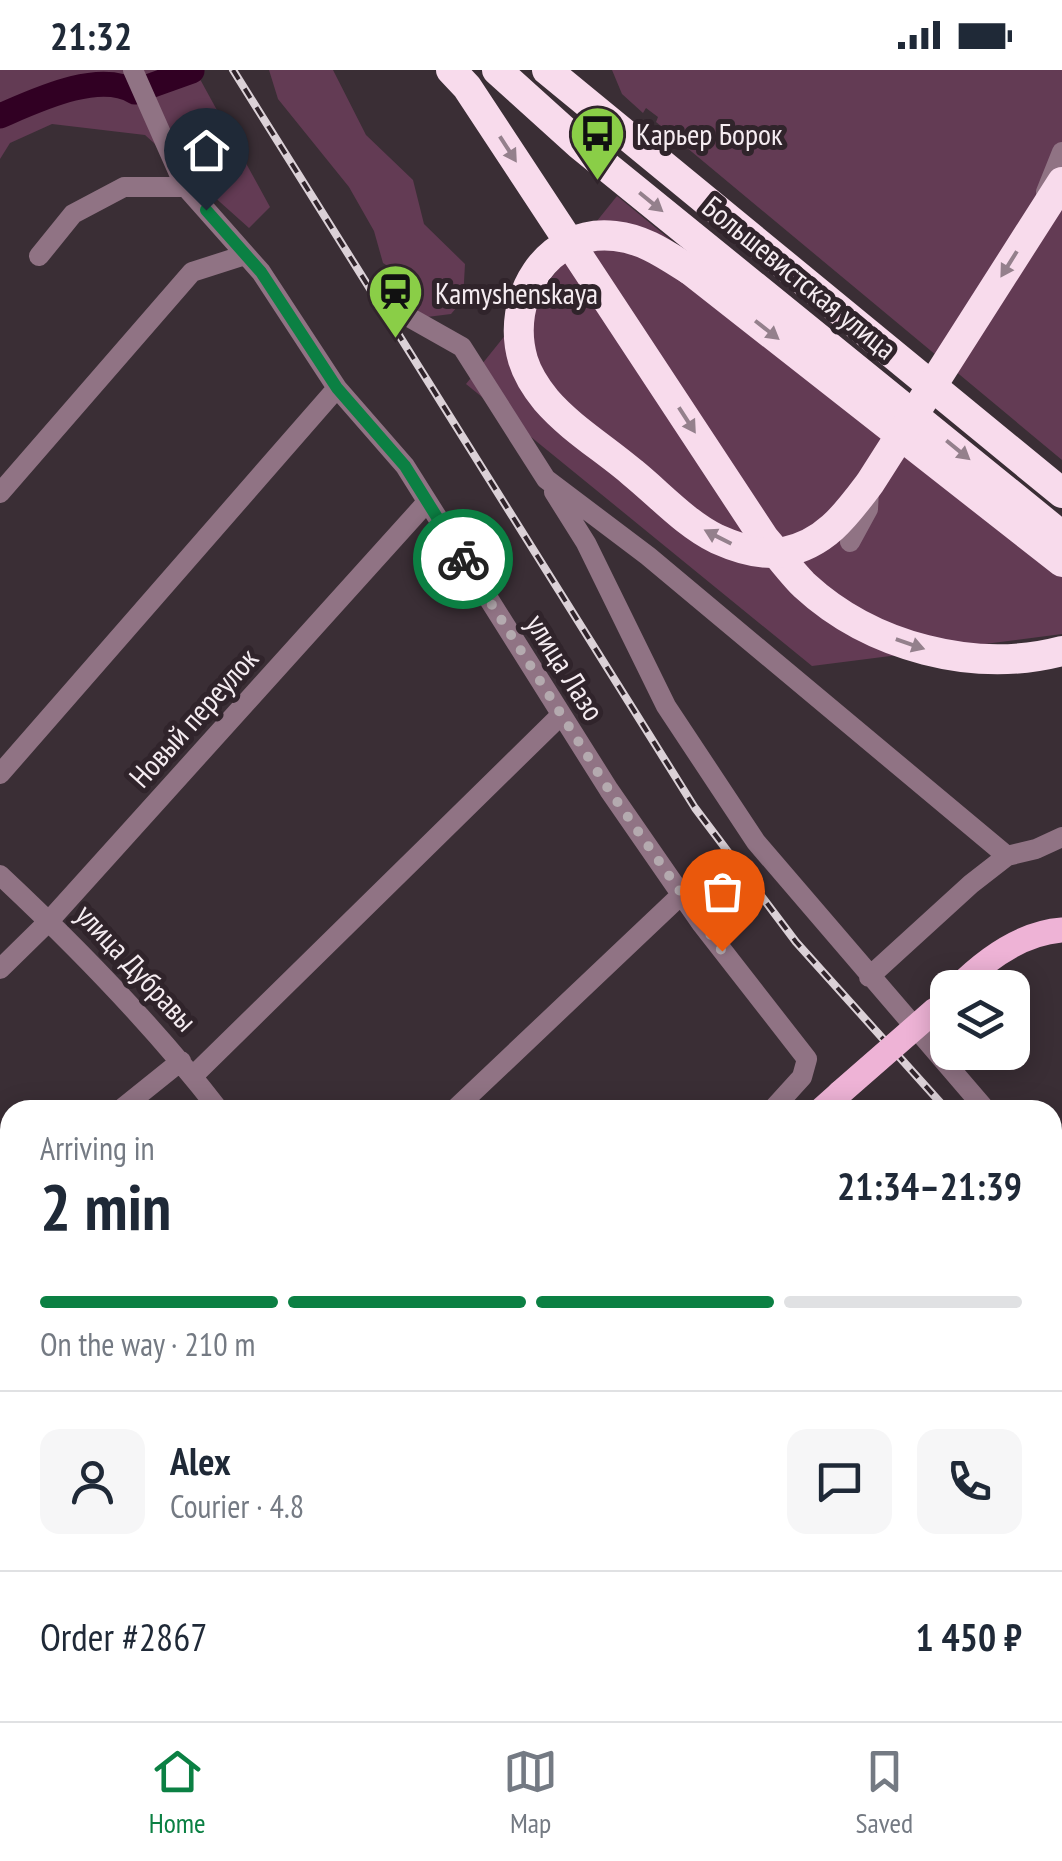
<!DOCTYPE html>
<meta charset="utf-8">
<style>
:root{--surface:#fff;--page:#f6f6f7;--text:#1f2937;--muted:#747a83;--line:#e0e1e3;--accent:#0b8043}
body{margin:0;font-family:"PT Sans Narrow",sans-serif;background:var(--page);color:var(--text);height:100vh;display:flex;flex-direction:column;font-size:38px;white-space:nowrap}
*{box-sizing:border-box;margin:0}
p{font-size:32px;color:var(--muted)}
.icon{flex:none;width:55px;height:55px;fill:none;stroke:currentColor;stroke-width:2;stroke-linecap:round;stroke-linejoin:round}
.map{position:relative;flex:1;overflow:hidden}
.side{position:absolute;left:0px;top:1030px;width:1062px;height:622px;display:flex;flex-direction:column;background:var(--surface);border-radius:30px 30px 0 0;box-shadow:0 5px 25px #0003}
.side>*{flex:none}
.fabs{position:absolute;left:930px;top:900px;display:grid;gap:20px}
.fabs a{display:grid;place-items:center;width:100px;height:100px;border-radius:20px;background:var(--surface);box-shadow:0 5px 25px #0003;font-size:50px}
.pin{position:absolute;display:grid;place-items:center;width:85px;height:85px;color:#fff;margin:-102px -42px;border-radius:50% 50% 50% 0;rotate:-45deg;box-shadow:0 0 10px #0007}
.pin .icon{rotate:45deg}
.courier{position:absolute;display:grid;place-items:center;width:100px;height:100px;margin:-50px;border:8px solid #0b8043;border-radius:50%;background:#fff;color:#222;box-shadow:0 2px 12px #0007}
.headline em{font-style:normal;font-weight:700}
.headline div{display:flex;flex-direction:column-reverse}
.headline{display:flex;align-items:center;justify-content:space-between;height:170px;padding:0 40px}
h1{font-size:65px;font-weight:700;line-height:75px}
.bar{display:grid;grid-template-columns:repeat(4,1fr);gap:15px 10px;align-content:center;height:120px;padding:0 40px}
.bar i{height:12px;border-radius:8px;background:var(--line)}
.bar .active{background:var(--accent)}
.bar p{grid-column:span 4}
.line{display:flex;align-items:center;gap:25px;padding:0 40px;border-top:2px solid var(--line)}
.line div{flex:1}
.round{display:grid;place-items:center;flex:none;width:105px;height:105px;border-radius:20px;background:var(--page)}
.status{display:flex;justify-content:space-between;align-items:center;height:70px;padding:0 50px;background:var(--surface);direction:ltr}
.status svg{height:28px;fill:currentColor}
.dock{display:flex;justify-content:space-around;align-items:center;height:140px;border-top:2px solid var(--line);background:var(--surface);font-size:28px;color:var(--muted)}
.dock a{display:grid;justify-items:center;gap:5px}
.dock .active{color:var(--accent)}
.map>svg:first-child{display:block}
</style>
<div class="status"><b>21:32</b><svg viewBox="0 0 49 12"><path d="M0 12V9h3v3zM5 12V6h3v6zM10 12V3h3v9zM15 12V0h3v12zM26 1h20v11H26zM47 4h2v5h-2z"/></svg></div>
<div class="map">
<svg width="1062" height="1651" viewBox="0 0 1062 1651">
<rect width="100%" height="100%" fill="#3a2e35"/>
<!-- green -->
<path fill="#633b54" d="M0,0H195L270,137L249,158L145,65L52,54L10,73L0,89Z
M269,0H333L366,65L413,110L424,154L465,194L463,230L451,244L419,248L413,212L383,193L374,161L349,117L278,29Z
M612,0H1062V390L656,52L658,47L646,38L643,43L622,24Z
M617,126L1062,491V564L812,596L466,314Z"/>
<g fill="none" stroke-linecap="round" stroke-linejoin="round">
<!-- river -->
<path stroke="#310023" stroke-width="25" d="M150,16L192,1
M0,46C37,30 99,0 135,22"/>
<!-- minor -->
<path stroke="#907384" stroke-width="20" d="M133,0L184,115L261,202L337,318L405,396L609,720L701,853L807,989L802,1007L772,1040
M1046,122L1062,82
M39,186L73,144L124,117H186
M400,242L462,277L546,409L648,486L1007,786L1036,779L1062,767
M554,422L586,473L666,636L756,772L986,1040
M0,423L192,202L245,185
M850,472L868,439L869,420
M0,704L337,318
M0,805C78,878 154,956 219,1040
M0,899L49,851L427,432
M869,907L971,814L1007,786
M193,1006L560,646
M120,1040L181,991
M454,1040L681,825
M1052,1118L1062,1129
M0,1156L10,1144
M1052,1241L1062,1251
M1052,1377L1062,1367
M0,1473L10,1464
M1052,1606L1062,1593
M133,1651L142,1642
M492,1651L502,1642
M829,1651L836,1642
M1020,1651L1026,1642"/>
<!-- major -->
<path stroke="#eeb3d6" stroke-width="25" d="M957,918C985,890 1021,863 1062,860
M821,1040L840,1023
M744,1642L753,1651"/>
<!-- highway -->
<path stroke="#f8dbec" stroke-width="30" d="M451,0L467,17L764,468C777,483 790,501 804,515C871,577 975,604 1062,581
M497,0L580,75L1062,466
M547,0L1062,423
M690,200L1062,492"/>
<defs>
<path id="rail" d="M233,0L695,738L796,872L947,1040
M1052,1167L1062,1178"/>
</defs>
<!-- rail casing -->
<use href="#rail" stroke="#dbd1d7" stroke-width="8"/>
<!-- rail -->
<use href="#rail" stroke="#30242b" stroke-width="4" stroke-dasharray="11" stroke-linecap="butt"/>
<!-- major-bridge -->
<path stroke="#eeb3d6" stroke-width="25" d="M840,1023L935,940"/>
<!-- highway-bridge -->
<path stroke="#f8dbec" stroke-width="30" d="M690,200C666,185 644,169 615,166C546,158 505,229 523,290C527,303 537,319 546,330C570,358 605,379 633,403C660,425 686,454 717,469C737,478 762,486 784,482C825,474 846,445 870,413L1062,112"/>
</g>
<!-- one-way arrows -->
<defs><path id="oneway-solid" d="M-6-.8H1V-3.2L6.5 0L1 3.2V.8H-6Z" transform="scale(2.5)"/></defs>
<g fill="#94808c">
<use href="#oneway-solid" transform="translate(508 79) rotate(57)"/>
<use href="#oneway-solid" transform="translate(651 132) rotate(39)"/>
<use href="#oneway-solid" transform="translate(1009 194) rotate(122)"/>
<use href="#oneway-solid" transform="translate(767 260) rotate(38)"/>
<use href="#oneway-solid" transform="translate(687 350) rotate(57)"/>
<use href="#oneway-solid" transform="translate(958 380) rotate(39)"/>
<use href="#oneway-solid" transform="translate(718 467) rotate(-153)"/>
<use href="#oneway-solid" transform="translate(910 574) rotate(19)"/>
</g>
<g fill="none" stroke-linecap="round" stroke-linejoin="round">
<!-- done -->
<path stroke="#b4aaaf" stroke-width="10" stroke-dasharray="0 18" d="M463,489L609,720L722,881"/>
<!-- route -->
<path stroke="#0b8043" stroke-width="12" d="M206,140L261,202L337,318L405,396L463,489"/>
</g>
<!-- icons -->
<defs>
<symbol id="bus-pin" viewBox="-11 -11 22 30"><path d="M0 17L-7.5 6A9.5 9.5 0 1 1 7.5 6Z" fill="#8ace47" stroke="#30242b"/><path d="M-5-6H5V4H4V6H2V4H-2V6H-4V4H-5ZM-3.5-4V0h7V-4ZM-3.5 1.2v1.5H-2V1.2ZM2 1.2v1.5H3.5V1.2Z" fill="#111"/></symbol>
<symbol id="station-pin" viewBox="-11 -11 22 30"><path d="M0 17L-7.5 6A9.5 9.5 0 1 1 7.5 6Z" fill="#8ace47" stroke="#30242b"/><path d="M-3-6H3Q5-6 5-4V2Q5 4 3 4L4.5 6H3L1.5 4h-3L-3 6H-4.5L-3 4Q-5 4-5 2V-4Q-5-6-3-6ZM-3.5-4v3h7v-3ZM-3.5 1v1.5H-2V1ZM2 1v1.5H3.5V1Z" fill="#111"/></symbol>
</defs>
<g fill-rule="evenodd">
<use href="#bus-pin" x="566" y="32" width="63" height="86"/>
<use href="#station-pin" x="364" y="190" width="63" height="86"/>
</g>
<g text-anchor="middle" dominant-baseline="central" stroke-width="10" stroke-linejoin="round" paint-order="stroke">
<!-- poi labels -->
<g font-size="30" fill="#f5ecf1" stroke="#30242b" text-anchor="start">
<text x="636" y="63">Карьер Борок</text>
<text x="435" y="222">Kamyshenskaya</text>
</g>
<!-- street labels -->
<g font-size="30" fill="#f5ecf1" stroke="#30242b">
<text transform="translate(800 207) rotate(39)">Большевистская улица</text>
<text transform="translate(566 597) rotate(58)">улица Лазо</text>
<text transform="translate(193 647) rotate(-48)">Новый переулок</text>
<text transform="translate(137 897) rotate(47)">улица Дубравы</text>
</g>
</g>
</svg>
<div class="fabs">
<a><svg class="icon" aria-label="layers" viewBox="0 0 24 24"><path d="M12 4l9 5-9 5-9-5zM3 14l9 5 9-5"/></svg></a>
</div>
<div class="pin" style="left:722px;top:881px;background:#ea580c"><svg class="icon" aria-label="bag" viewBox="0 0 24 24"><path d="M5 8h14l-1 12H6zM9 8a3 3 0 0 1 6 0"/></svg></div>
<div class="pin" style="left:206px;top:140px;background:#1f2937"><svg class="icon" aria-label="home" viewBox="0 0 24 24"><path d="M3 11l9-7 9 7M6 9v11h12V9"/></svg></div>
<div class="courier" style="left:463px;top:489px"><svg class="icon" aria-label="bike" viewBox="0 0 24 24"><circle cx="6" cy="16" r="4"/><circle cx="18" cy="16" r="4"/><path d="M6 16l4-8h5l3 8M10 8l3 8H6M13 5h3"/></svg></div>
<section class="side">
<div class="headline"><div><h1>2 min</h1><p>Arriving in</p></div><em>21:34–21:39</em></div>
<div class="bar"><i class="active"></i><i class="active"></i><i class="active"></i><i></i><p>On the way · 210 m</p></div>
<div class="line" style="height:180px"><a class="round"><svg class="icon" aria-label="person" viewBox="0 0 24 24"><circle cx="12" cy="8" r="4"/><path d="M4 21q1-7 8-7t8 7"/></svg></a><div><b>Alex</b><p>Courier · 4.8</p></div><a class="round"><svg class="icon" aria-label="chat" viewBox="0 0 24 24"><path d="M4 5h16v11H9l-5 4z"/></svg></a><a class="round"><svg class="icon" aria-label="phone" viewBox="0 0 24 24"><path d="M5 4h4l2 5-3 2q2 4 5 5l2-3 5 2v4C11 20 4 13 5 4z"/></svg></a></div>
<div class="line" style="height:130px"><div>Order #2867</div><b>1 450 ₽</b></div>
</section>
</div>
<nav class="dock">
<a class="active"><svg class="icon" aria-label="home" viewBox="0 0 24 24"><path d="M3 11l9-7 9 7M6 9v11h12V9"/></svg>Home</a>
<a><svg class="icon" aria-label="map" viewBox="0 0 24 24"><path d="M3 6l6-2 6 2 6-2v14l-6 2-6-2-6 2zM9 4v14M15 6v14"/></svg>Map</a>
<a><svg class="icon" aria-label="saved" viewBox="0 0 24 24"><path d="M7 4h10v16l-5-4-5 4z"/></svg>Saved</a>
</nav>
